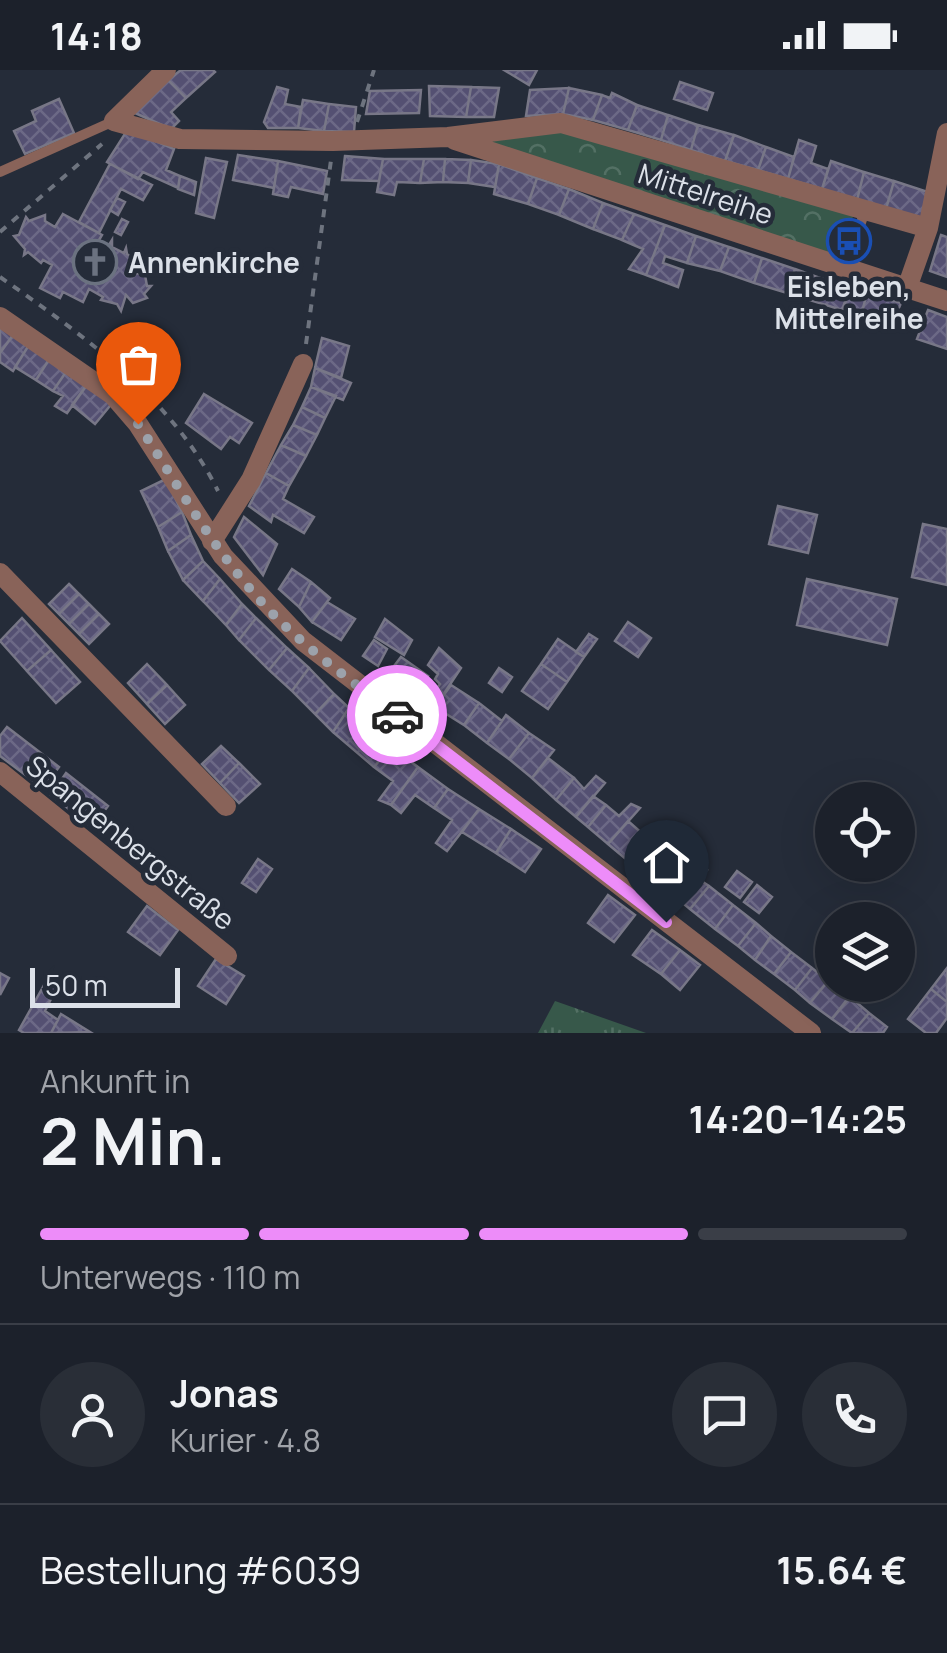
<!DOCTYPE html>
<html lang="de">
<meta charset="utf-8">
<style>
:root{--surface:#1c212b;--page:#292e37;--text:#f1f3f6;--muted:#a0a3a9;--line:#3a3e47;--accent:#ed8cf9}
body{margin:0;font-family:Manrope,sans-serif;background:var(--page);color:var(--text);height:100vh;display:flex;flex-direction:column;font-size:38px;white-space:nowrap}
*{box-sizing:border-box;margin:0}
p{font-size:32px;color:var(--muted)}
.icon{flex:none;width:55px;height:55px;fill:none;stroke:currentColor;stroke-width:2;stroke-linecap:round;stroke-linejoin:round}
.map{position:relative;height:963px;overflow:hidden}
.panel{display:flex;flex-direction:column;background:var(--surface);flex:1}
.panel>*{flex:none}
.tools{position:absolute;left:815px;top:712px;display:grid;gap:20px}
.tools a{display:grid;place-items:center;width:100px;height:100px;border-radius:50%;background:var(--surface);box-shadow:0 10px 40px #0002,0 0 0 2px var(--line);font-size:50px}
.scale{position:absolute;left:30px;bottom:25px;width:150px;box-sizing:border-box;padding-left:10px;border:5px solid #dce1e9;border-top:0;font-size:28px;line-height:35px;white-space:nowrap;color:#dce1e9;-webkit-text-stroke:8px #252c39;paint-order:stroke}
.pin{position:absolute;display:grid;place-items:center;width:85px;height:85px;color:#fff;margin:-102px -42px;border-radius:50% 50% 50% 0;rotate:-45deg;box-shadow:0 0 10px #0007}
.pin .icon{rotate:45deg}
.courier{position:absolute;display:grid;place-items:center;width:100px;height:100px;margin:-50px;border:8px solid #ed8cf9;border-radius:50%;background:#fff;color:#222;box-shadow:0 2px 12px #0007}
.headline em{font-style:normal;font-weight:700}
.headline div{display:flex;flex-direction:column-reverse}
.headline{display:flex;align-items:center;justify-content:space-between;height:170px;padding:0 40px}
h1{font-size:65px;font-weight:700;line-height:75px}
.bar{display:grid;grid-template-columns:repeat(4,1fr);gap:15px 10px;align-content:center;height:120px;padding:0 40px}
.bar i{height:12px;border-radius:8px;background:var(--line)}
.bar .active{background:var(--accent)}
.bar p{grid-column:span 4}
.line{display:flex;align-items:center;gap:25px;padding:0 40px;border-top:2px solid var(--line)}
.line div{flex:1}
.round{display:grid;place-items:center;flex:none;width:105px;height:105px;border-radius:52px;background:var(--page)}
.status{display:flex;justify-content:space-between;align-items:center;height:70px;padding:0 50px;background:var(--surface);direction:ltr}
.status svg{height:28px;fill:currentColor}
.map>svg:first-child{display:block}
</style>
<div class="status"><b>14:18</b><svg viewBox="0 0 49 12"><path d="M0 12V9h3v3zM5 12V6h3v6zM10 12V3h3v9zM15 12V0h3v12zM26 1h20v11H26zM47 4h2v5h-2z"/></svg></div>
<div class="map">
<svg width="947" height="963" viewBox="0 0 947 963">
<defs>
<pattern id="grass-tufts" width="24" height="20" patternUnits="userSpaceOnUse" patternTransform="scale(2.5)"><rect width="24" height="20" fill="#37584a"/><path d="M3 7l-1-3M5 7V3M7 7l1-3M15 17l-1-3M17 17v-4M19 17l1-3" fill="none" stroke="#537064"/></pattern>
<pattern id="park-crowns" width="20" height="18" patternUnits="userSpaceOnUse" patternTransform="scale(2.5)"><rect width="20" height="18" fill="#37584a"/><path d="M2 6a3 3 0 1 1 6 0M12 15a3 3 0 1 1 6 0" fill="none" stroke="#537064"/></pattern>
<pattern id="building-cross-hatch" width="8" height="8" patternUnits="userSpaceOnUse" patternTransform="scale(2.5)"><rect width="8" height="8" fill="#545072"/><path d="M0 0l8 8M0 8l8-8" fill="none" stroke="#6c6986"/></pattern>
</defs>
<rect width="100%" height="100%" fill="#252c39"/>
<!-- grass -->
<path fill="url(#grass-tufts)" d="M555,931L646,963H538Z"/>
<!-- park -->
<path fill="url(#park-crowns)" d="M561,53L856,138L836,195L448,67Z"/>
<!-- building -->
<path fill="url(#building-cross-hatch)" stroke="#787787" stroke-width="2.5" d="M181,0H213L215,2L186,28L168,10Z
M504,0H537L529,15Z
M168,10L186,28L171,42L179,51L171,59L135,43Z
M680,12L713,23L707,40L674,29Z
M429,16L471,17L466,47L430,46Z
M277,17L288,20L285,34L301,37L298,58H268L264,52Z
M471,17L499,18L494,47H466Z
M569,18L563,44L526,46L530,20Z
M569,18L602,25L593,50L563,44Z
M421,20L419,43L366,44L370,21Z
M612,23L637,35L628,60L593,50L602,25L610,28Z
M59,29L74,63L25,84L14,61L36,51L32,41Z
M303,30L329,34L324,61L298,58Z
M329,34L356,37L354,62L324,61Z
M637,35L668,45L661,70L628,60Z
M668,45L698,55L691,80L661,70Z
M698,55L734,65L725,91L691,80Z
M128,59L174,79L166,100L180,106L178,118L143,102L138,109L107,92Z
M734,65L766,77L758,100L725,91Z
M799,70L816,76L811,93L828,99L822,119L788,109Z
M766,77L794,87L788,109L758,100Z
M238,85L278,91L274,118L233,110Z
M345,86L383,89L379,111L342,110Z
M206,88L227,92L214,148L196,143Z
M383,89H424L420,113L397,112L394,125L377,122Z
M424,89H445L443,112L420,113Z
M445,89L471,90L468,113L443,112Z
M471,90L499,94L495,117L468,113Z
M278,91L327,101L323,124L291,117L288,127L273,124Z
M831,91L864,102L857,130L822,119Z
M110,94L152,115L143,130L121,119L99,163L79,152Z
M499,94L537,108L528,134L494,124Z
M864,102L894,111L886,139L857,130Z
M180,106L196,112L194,125L178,119Z
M537,108L569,119L559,145L528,134Z
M894,111L928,122L921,150L886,139Z
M569,119L603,133L593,159L559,145Z
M117,128L125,132L118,145L110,140Z
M603,133L634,144L622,170L593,159Z
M63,144L102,165L99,170L109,175L112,170V177L124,183L126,178L127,184L138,191L145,188L134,203L145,205L147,216H151L144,224L147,228L133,233L126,225L121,241L117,234L101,230L103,227L89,219L83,232L63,222L60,228L40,218L52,195L43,190L41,193L28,182L24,185L25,179L14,166L19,165L26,147L29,151L45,145V151L55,157Z
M634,144L665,155L646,205L629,199L643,179L622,170Z
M122,149L128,152L121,165L115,162Z
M665,155L696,166L687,193L665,186L663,193L683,200L678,217L646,205Z
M941,165L947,167V207L930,201Z
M696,166L729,177L720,201L687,193Z
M729,177L762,188L754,213L720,201Z
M762,188L795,199L787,223L754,213Z
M795,199L823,209L816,232L787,223Z
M823,209L850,218L842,240L816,232Z
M850,218L867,223L859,253L840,249Z
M867,223L901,233L889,261L859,253Z
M928,240L947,247V279L917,269Z
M0,257L13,265L0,283Z
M13,265L29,275L13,301L0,292V283Z
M322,268L349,276L341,308L315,298Z
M29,275L50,288L36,310L15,297Z
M50,288L68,299L53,321L36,310Z
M315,298L351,313L343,330L311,317Z
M68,299L89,312L67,343L55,336L63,326L53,321Z
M89,312L114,331L95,354L72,335Z
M311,317L336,326L325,348L302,337Z
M204,324L252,353L239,373L230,367L221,379L186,353Z
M302,337L325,348L317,365L293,355Z
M293,355L317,365L306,386L281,375Z
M281,375L306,386L289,416L266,403Z
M266,403L289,416L283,429L314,447L304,463L273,445L271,452L249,436Z
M166,409L182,442L158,457L141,421Z
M778,436L817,445L808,483L769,474Z
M182,442L191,465L168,481L158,457Z
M244,447L277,474L263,505L234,467Z
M923,454L947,459V515L912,507Z
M191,465L203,491L183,510L168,481Z
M203,491L220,509L203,531L183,510Z
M292,499L311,512L299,537L279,519Z
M220,509L242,534L226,555L203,531Z
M807,509L897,529L887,575L797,555Z
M311,512L330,528L312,552L299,537Z
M69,514L79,524L59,544L49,534Z
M79,524L89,534L69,554L59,544Z
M327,532L355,549L341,570L312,552Z
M89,534L99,544L79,564L69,554Z
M242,534L256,548L239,570L226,555Z
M99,544L109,554L89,574L79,564Z
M22,548L51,580L27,601L0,571Z
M256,548L287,578L269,600L239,570Z
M385,549L412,570L404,585L375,567Z
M628,552L651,568L638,587L615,571Z
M589,564L597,569L584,587L576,582Z
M558,569L584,587L567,612L541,594Z
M374,570L387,579L378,596L363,586Z
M287,578L309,598L292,621L269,600Z
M439,578L461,598L435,637L414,623L423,613L434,622L440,614L435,609L438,604L428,595Z
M51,580L80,612L56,633L27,601Z
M401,587L428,606L414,623L388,604Z
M147,594L167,615L147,634L128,613Z
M541,594L567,612L548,639L522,621Z
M309,598L334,624L315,644L292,621Z
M499,598L512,607L502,622L489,613Z
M167,615L185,635L165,654L147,634Z
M451,615L479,633L464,655L435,637Z
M334,624L349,638L333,662L315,644Z
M479,633L502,651L487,673L464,655Z
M349,638L391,677L374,697L333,662Z
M506,645L529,663L509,689L487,673Z
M7,657L59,697L43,718L0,686V666Z
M529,663L554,680L532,708L509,689Z
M221,676L239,693L220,713L202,694Z
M391,677L418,697L391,735L379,730L393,711L374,697Z
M548,688L574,708L556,730L532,708Z
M239,693L260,714L239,733L220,713Z
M418,697L448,719L434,738L415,725L401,743L391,735Z
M66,703L108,736L92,757L51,725Z
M596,706L605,713L576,747L556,730L574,708L584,719Z
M448,719L479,739L447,781L436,773L452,750L434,738Z
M593,726L606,735L588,757L576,747Z
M631,734L640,738L608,774L588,757L606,735L619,746Z
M479,739L511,759L496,783L462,762Z
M628,751L645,766L627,790L608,774Z
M668,757L679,767L646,805L627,790L645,766L655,773Z
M511,759L541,779L525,802L496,783Z
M672,775L694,791L669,822L646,805Z
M258,789L272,799L256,822L242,813Z
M694,791L707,800L700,810L709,816L690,839L669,822Z
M737,801L752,812L740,828L725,817Z
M757,815L772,827L759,843L744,832Z
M709,816L733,835L715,859L690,839Z
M608,825L635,845L614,872L588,853Z
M733,835L756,853L738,876L715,859Z
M147,836L178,860L160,885L128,862Z
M756,853L771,866L755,890L738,876Z
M652,860L680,880L661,904L633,885Z
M771,866L791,882L774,904L755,890Z
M680,880L700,895L680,920L661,904Z
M791,882L812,898L795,920L774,904Z
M216,889L244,906L226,934L198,916Z
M812,898L828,911L810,933L795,920Z
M947,898V932L931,919Z
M0,903L9,908L0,925Z
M48,908L58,915L45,941L58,950L51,963H24L19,960Z
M828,911L840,919L858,915L832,949L810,933Z
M931,919L947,932V948L936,963H926L908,949Z
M850,927L869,943L852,963L832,949Z
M869,943L887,957L883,963H852Z
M61,944L90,962L51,963Z"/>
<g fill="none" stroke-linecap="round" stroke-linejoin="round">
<!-- path -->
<path stroke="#6e747f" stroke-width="4" stroke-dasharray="8 8" stroke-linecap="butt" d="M357,52L374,0
M0,162L102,74
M0,207C83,265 172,328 218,421
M306,274L331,90"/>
<!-- service -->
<path stroke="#896359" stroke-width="10" d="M0,102L114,51
M845,198L865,141"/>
<!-- minor -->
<path stroke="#896359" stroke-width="20" d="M114,51L180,69L333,71L448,67L561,53L928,158
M114,51L166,0
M455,70L947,231
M907,218L928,158L947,63
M0,247L113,325L138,354L223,486L303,571L811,963
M212,471L251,410L303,294
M0,503L226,736
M0,702L227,886"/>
</g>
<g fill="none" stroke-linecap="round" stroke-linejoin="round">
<!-- done -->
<path stroke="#9ca2ab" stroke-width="10" stroke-dasharray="0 18" d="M138,354C175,410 207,469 251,520C292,569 346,607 397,645"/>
<!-- route -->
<path stroke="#ed8cf9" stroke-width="12" d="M397,645L666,852"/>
</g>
<!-- icons -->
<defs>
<symbol id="bus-ring" viewBox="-11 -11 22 22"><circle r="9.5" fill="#252c39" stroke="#1a4fb4" stroke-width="1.5"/><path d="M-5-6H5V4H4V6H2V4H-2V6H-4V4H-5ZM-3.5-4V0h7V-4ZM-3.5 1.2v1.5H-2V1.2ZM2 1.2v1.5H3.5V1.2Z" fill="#1a4fb4"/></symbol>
<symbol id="church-ring" viewBox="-11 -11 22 22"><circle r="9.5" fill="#252c39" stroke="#6b7280" stroke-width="1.5"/><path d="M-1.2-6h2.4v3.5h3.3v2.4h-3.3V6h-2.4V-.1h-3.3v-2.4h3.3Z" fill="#6b7280"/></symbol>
</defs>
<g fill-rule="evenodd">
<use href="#bus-ring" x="824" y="146" width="50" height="50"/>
<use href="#church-ring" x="70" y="167" width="50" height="50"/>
</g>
<g text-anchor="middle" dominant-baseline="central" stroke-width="9" stroke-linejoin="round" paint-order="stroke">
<!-- street labels -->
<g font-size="28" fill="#dce1e9" stroke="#252c39">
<text transform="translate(706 123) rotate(18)">Mittelreihe</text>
<text transform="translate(131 772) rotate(39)">Spangenbergstraße</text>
</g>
<!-- poi labels -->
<g font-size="28" font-weight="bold" fill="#dce1e9" stroke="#252c39" text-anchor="start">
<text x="128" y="192">Annenkirche</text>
<text x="849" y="216" text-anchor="middle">Eisleben,<tspan x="849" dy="32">Mittelreihe</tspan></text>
</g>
</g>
</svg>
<div class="tools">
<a><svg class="icon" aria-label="locate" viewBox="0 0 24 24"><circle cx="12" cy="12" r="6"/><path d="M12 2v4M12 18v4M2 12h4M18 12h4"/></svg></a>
<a><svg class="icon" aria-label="layers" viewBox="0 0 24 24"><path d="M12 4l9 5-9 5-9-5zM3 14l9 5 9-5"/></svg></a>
</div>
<div class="scale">50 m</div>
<div class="pin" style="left:138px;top:354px;background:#ea580c"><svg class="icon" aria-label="bag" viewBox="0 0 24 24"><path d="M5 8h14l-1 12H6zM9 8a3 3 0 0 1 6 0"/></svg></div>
<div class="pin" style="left:666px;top:852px;background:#1f2937"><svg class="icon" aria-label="home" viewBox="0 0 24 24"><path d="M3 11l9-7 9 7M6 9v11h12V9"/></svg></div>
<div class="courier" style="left:397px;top:645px"><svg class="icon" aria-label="car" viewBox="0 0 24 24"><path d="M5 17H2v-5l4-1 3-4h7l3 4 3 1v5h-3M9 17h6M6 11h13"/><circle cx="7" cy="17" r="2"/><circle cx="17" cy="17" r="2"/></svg></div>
</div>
<section class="panel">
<div class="headline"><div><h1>2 Min.</h1><p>Ankunft in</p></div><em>14:20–14:25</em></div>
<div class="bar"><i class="active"></i><i class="active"></i><i class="active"></i><i></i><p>Unterwegs · 110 m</p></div>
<div class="line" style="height:180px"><a class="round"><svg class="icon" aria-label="person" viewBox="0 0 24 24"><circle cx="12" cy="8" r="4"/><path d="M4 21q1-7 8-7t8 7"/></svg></a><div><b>Jonas</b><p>Kurier · 4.8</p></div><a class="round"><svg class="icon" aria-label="chat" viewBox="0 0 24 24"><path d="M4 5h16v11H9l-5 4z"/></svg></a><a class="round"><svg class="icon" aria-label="phone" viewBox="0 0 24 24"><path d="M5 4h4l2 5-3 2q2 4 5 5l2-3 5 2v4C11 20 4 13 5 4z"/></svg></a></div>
<div class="line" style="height:130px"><div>Bestellung #6039</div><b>15.64 €</b></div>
</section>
